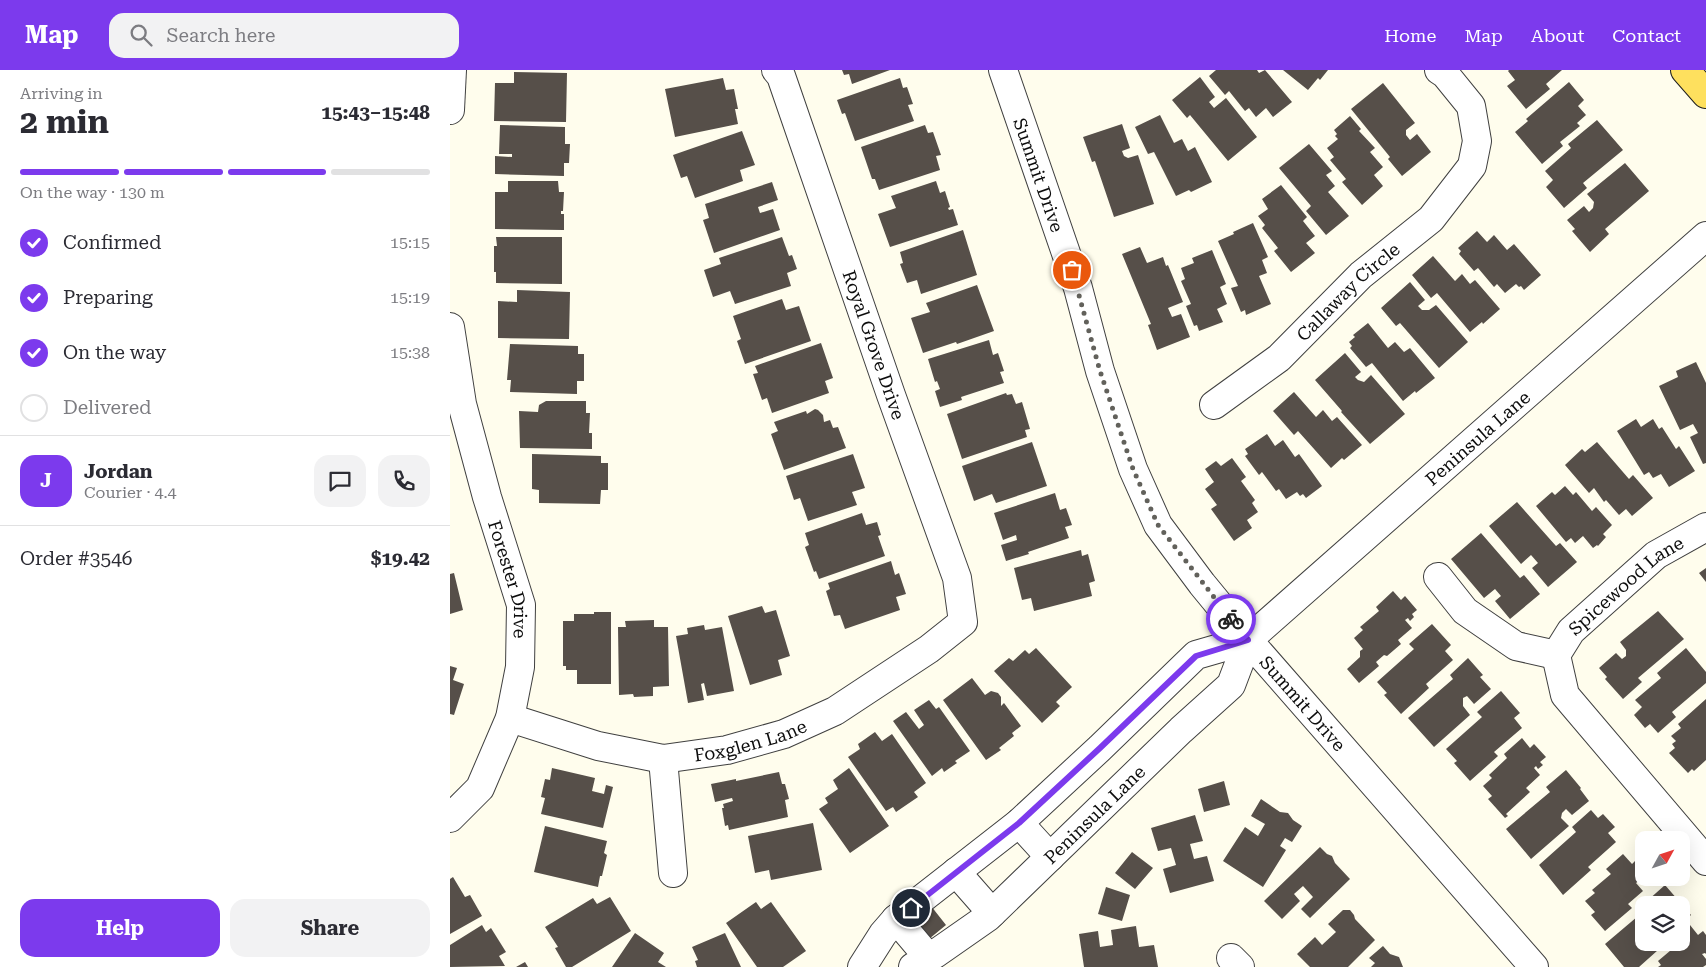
<!DOCTYPE html>
<meta charset="utf-8">
<style>
:root{--surface:#fff;--page:#f2f2f3;--text:#2b2b33;--muted:#7c7c81;--line:#e1e1e2;--accent:#7c3aed}
body{margin:0;font-family:"Roboto Serif",serif;background:var(--page);color:var(--text);height:100vh;display:flex;flex-direction:column;font-size:19px;white-space:nowrap}
*{box-sizing:border-box;margin:0}
p{font-size:16px;color:var(--muted)}
.icon{flex:none;width:28px;height:28px;fill:none;stroke:currentColor;stroke-width:2;stroke-linecap:round;stroke-linejoin:round}
.map{position:relative;flex:1;overflow:hidden}
.side{display:flex;flex-direction:column;background:var(--surface);width:450px}
.side>*{flex:none}
.needle{width:32px;rotate:50deg}
.fabs{position:absolute;left:1185px;top:761px;display:grid;gap:10px}
.fabs a{display:grid;place-items:center;width:55px;height:55px;border-radius:10px;background:var(--surface);box-shadow:0 5px 20px #0002;font-size:25px}
.pin{position:absolute;display:grid;place-items:center;width:42px;height:42px;color:#fff;margin:-21px;border:2px solid #fff;border-radius:50%;box-shadow:0 1px 5px #0007}
.courier{position:absolute;display:grid;place-items:center;width:50px;height:50px;margin:-25px;border:4px solid #7c3aed;border-radius:50%;background:#fff;color:#222;box-shadow:0 1px 6px #0007}
.overview em{font-style:normal;font-weight:700}
.overview div{display:flex;flex-direction:column-reverse}
.overview{display:flex;align-items:center;justify-content:space-between;height:85px;padding:0 20px}
h1{font-size:32px;font-weight:700;line-height:38px}
.bar{display:grid;grid-template-columns:repeat(4,1fr);gap:8px 5px;align-content:center;height:60px;padding:0 20px}
.bar i{height:6px;border-radius:4px;background:var(--line)}
.bar .active{background:var(--accent)}
.bar p{grid-column:span 4}
.line{display:flex;align-items:center;gap:12px;padding:0 20px;border-top:1px solid var(--line)}
.line div{flex:1}
.round{display:grid;place-items:center;flex:none;width:52px;height:52px;border-radius:15px;background:var(--page)}
ol{padding:0 20px;list-style:none}
li{display:flex;align-items:center;gap:15px;height:55px}
li p{margin-inline-start:auto}
li .icon{padding:5px;border-radius:50%;background:var(--accent);color:#fff;stroke-width:4}
li:last-child{color:var(--muted)}
li i{width:28px;height:28px;border:2px solid var(--line);border-radius:50%}
.action{display:flex;gap:10px;margin-top:auto;padding:10px 20px}
.action a{flex:1;height:58px;border-radius:15px;background:var(--accent);color:#fff;font-size:20px;font-weight:700;line-height:58px;text-align:center}
.action a+a{background:var(--page);color:var(--text)}
header{display:flex;align-items:center;gap:30px;box-sizing:border-box;height:70px;padding:0 25px;background:var(--accent);color:#fff}
header strong{font-size:24px}
nav{display:flex;gap:28px;margin-inline-start:auto;font-size:18px}
.search{width:350px;height:45px;background:var(--page);display:flex;align-items:center;gap:12px;box-sizing:border-box;padding:0 18px;border-radius:15px;color:var(--muted);font-size:19px}
main{display:flex;flex:1;min-height:0}
.map>svg:first-child{display:block}
</style>
<header>
<strong>Map</strong>
<div class="search"><svg class="icon" aria-label="search" viewBox="0 0 24 24"><circle cx="10" cy="10" r="6"/><path d="M15 15l6 6"/></svg>Search here</div>
<nav><a>Home</a><a>Map</a><a>About</a><a>Contact</a></nav>
</header>
<main>
<section class="side">
<div class="overview"><div><h1>2 min</h1><p>Arriving in</p></div><em>15:43–15:48</em></div>
<div class="bar"><i class="active"></i><i class="active"></i><i class="active"></i><i></i><p>On the way · 130 m</p></div>
<ol>
<li><svg class="icon" aria-label="check" viewBox="0 0 24 24"><path d="M5 12l5 5 9-10"/></svg>Confirmed<p>15:15</p></li>
<li><svg class="icon" aria-label="check" viewBox="0 0 24 24"><path d="M5 12l5 5 9-10"/></svg>Preparing<p>15:19</p></li>
<li><svg class="icon" aria-label="check" viewBox="0 0 24 24"><path d="M5 12l5 5 9-10"/></svg>On the way<p>15:38</p></li>
<li><i></i>Delivered</li>
</ol>
<div class="line" style="height:90px"><b class="round" style="background:var(--accent);color:#fff">J</b><div><b>Jordan</b><p>Courier · 4.4</p></div><a class="round"><svg class="icon" aria-label="chat" viewBox="0 0 24 24"><path d="M4 5h16v11H9l-5 4z"/></svg></a><a class="round"><svg class="icon" aria-label="phone" viewBox="0 0 24 24"><path d="M5 4h4l2 5-3 2q2 4 5 5l2-3 5 2v4C11 20 4 13 5 4z"/></svg></a></div>
<div class="line" style="height:65px"><div>Order #3546</div><b>$19.42</b></div>
<div class="action"><a>Help</a><a>Share</a></div>
</section>
<div class="map">
<svg width="1256" height="897" viewBox="0 0 1256 897">
<rect width="100%" height="100%" fill="#fffded"/>
<!-- building -->
<path fill="#564f49" d="M392,0H440L402,14L399,4L394,5Z
M766,0H807L809,3L815,0L842,32L823,47L816,38L806,47L799,38L795,41L779,21L775,25L759,6Z
M833,0H878L870,10L868,8L858,20Z
M1059,0H1112L1096,14L1100,19L1076,39L1057,16L1065,10L1058,1Z
M64,2L117,3L116,52L44,51L45,13H64Z
M750,7L765,27L759,32L764,38L776,28L807,67L778,91L740,45L737,48L722,30Z
M273,8L276,20L284,19L288,39H285L288,54L225,67L215,19Z
M450,8L453,18L457,17L463,34L458,35L464,51L405,71L395,43L392,44L387,30Z
M1119,12L1134,30L1128,36L1136,45L1127,53L1130,56L1110,72L1113,76L1092,94L1065,62L1078,51L1076,49Z
M933,13L965,53L956,60V65L960,70L967,64L981,82L952,106L938,89L940,87L901,39Z
M710,45L724,73L732,69L738,81L745,77L762,112L741,122L739,120L726,126L704,82L698,84L685,57Z
M900,46L911,59L909,61L925,78L920,82L933,97L924,105L933,116L912,135L892,112L896,109L880,90L884,87L877,78L888,69L885,66L887,64L884,60Z
M1147,50L1173,80L1133,113L1137,118L1114,138L1096,117L1103,110L1095,101L1121,78L1118,74Z
M672,54L680,78L672,81L674,86L678,88L688,85L704,134L664,147L645,91L642,92L633,67Z
M50,55L115,57V74H120L119,93H114V106L45,104V86L62,87V84H49Z
M475,55L478,63L483,62L491,85L486,86L490,100L429,120L425,109H422L411,77Z
M292,61L305,95L290,100L293,111L245,128L237,106L231,108L223,85Z
M859,74L882,101L876,105L885,116L878,122L899,146L876,165L856,141L861,136L829,98Z
M1175,93L1199,121L1155,159L1159,164L1140,182L1122,161L1125,159L1117,150L1134,136L1139,142L1143,138L1144,132L1137,124Z
M58,111H108L109,122H114L113,141H111V144H114V160L45,159V122H58Z
M486,111L490,123L495,121L500,137L498,138L499,140L503,139L508,155L440,177L428,144L446,138L441,126Z
M322,112L328,130L308,137L310,143L323,139L330,160L264,183L253,150L259,148L255,134Z
M831,115L857,147L853,151L865,166L856,173L865,183L841,202L824,181L828,178L812,158L815,155L808,146L818,139L812,129Z
M803,153L818,187L812,190L817,203L809,206L821,234L796,245L795,240L791,242L781,218L788,216L768,171L784,164L783,162Z
M513,160L527,205L471,224L467,210L457,213L450,194L453,193L450,182Z
M1027,161L1037,172L1044,165L1057,180L1064,174L1091,205L1074,220L1071,216L1069,217L1066,214L1055,223L1047,214L1044,217L1028,198L1024,201L1009,184L1011,181L1008,178Z
M46,167H112V214L46,213V202H44V176H47Z
M332,167L339,186L342,185L347,199L337,203L341,216L285,234L280,221L263,227L254,200L271,194L269,188Z
M690,177L697,193L713,187L716,196L718,195L733,232L718,238L722,247L731,244L740,267L707,280L698,255L701,254L672,184Z
M762,180L776,214L770,217L777,234L767,239L773,252L749,261L747,255L744,256L736,236L741,234L731,211L735,209L731,198L744,193L742,188Z
M983,186L1005,211L1012,204L1020,214L1025,210L1050,239L1033,254L1032,252L1020,262L987,223L981,228L962,205Z
M960,212L975,230L968,236L972,240H979L986,235L1018,272L989,298L950,253L946,256L931,238Z
M527,215L544,261L507,274L506,272L473,283L461,248L480,242L476,233Z
M67,220L120,222L119,269L48,268V231L67,232Z
M332,229L336,240L349,236L361,271L295,294L287,271L291,269L283,246Z
M918,253L938,278L945,272L954,282L960,278L985,308L966,323L965,321L953,331L922,293L916,297L900,278L902,276L899,272L905,267L903,265Z
M539,270L543,285L548,283L554,301L550,302L554,313L511,327L512,330L490,337L485,321L490,319L487,311L485,312L478,289Z
M371,273L383,308L375,311L379,323L322,343L317,328L312,330L303,304L308,303L305,296Z
M60,274L128,276V284H134V311H127V324L60,322L61,310H57Z
M895,283L911,302L905,307L908,310L914,312L921,305L955,344L920,374L891,342L892,341L865,310Z
M1246,292L1256,313V393L1253,394L1240,367L1248,363L1243,354L1230,360L1209,316L1228,307L1226,301Z
M844,322L866,347L873,340L882,351L887,347L912,375L894,390L892,388L881,398L848,361L844,365L823,341Z
M556,323L557,325L562,324L566,334L572,332L580,359L575,360L577,367L512,389L497,344Z
M96,331H136V343H140L139,363H142V379L70,378L69,341L88,342L89,335Z
M365,339L368,340L373,345L374,352L380,350L383,358L388,357L396,378L334,400L321,364L328,361L324,352L356,341L357,344Z
M1186,349L1191,357L1203,349L1209,359L1212,357L1226,379L1229,376L1245,401L1219,417L1211,404L1203,408L1199,402L1194,405L1167,361Z
M817,364L825,376L833,370L845,387L849,384L872,416L856,428L853,424L850,426L847,422L836,429L829,419L826,421L812,402L809,405L795,386L798,384L795,379Z
M582,372L597,416L546,433L542,424L524,431L512,396Z
M1147,372L1179,409L1183,405L1203,428L1182,446L1176,439L1169,445L1156,430L1154,432L1144,418L1139,423L1115,395L1132,379L1135,382Z
M82,384L151,386V393H158V420H151L150,434L89,433V420L82,419Z
M403,384L415,418L402,422L407,435L358,451L350,428L344,430L336,406Z
M782,388L796,407L791,411L805,430L802,433L808,442L797,450L802,458L784,471L761,439L767,435L755,419L764,412L755,399L766,391L771,396Z
M1115,416L1123,425L1126,422L1142,441L1146,437L1162,455L1153,464L1156,467L1148,476L1147,475L1143,478L1133,466L1125,473L1121,468L1116,472L1086,436L1102,422L1105,425Z
M605,423L610,440L616,438L622,455L615,457L619,468L578,482L579,484L556,491L551,475L567,470L566,465L553,470L544,443Z
M1067,432L1106,476L1110,473L1127,492L1098,517L1082,498L1088,493L1081,485L1071,494L1039,456Z
M412,443L416,455L427,452L431,465L428,466L435,486L369,509L366,501L364,502L355,477L359,475L355,463Z
M1031,463L1070,508L1074,505L1090,524L1060,549L1045,531L1051,526L1045,519L1034,528L1001,489Z
M631,480L632,486L638,484L645,511L639,513L642,526L584,541L581,528L572,530L564,498Z
M441,491L445,505L449,503L456,524L446,527L450,540L395,559L390,545L384,546L376,521L380,519L378,513Z
M1256,498V512L1249,503Z
M4,503L13,540L0,544V504Z
M943,521L951,530L955,526L967,540L962,544L964,547L960,551L958,548L955,550L962,558L948,570L951,574L937,586L934,585L926,592L929,596L909,613L897,599L910,587V581L913,579L904,568L913,560L910,557L929,541L926,537Z
M312,536L315,543L326,540L340,586L328,590L332,605L300,615L278,546Z
M1208,541L1234,569L1188,608L1192,612L1173,629L1155,609L1157,607L1149,598L1166,583L1172,589L1176,586V580L1170,572Z
M144,542H161V614H127V600H116V596H113V551H124V544H144Z
M204,550V557H218L219,616L203,617V626L184,627L183,624L169,625L168,557H176L175,551Z
M982,554L1001,575L995,581L1003,590L976,614L979,618L951,644L934,625L937,623L927,612L964,579L959,574Z
M254,555L255,560L272,557L284,621L257,626L254,613L251,614L254,630L238,633L226,566L238,564L237,558Z
M586,578L622,617L606,632L610,636L592,653L544,601L559,588L563,591L575,580L579,584Z
M1236,578L1256,602V613L1222,642L1226,647L1208,663L1200,654L1195,658L1184,645L1192,637L1185,630L1211,608L1207,603Z
M1018,588L1033,605L1030,607L1041,619L1024,634L1017,626L1013,628V636L1020,645L984,677L958,648L1003,609L1000,605Z
M0,596L7,598L3,610L14,614L4,645L0,644Z
M522,608L535,625L541,621L548,623L551,627V636L554,633L571,656L562,663L564,666L549,678L551,680L536,690L493,630Z
M1051,621L1070,643L1064,648L1072,658L1044,682L1048,686L1020,711L1004,693L1007,691L996,679L1032,647L1027,642Z
M1256,629V690L1244,701L1242,699L1238,703L1219,683L1225,678L1222,674L1226,671L1221,666L1231,658L1228,654Z
M479,630L486,639L489,637L520,681L505,691L507,693L494,702L492,698L482,706L443,651L456,642L469,659L474,655L464,640Z
M425,662L432,671L442,664L476,713L464,722L468,727L446,742L443,737L436,741L398,687L410,679L408,674Z
M1072,668L1080,678L1084,674L1096,687L1090,692L1093,695L1088,699L1086,696L1084,698L1090,705L1076,718L1080,722L1056,744L1058,746L1055,748L1038,729L1042,726L1033,716L1042,708L1039,705L1057,688L1054,684Z
M102,698L145,708L142,721L154,724L156,715L163,717L153,758L91,744L95,728L91,727L95,709L100,710Z
M399,698L439,756L400,783L369,739L378,733L375,728L388,719L383,710Z
M1116,700L1131,718L1130,719L1139,731L1122,745L1116,739L1112,743L1111,748L1119,756L1081,789L1056,759L1100,722L1096,717Z
M329,702L332,714H335L339,729L335,730L338,747L279,760L278,755L275,756L272,738H274L273,734L283,731L282,728L265,732L261,714L286,709V711Z
M774,711L780,735L754,742L748,719Z
M811,729L830,742L838,743L843,750L852,756L842,772L835,768L830,776L836,780L813,817L773,791L795,757L808,766L815,754L801,746Z
M1141,740L1148,748L1153,744L1165,757L1158,763L1166,772L1138,797L1141,800L1113,825L1089,795L1126,762L1122,757Z
M745,745L753,771L740,774L744,789L757,786L764,811L720,823L713,799L726,795L721,778L708,781L701,758Z
M363,753L372,800L321,810L319,800L305,803L298,766Z
M95,756L157,771L154,783L157,785L152,806H150L148,817L84,802Z
M870,777L877,784L882,786L885,793L900,809L860,848L851,839L863,827L853,816L844,824L850,831L832,849L814,831Z
M682,782L703,798L685,819L665,803Z
M1173,784L1182,794L1185,791L1194,801V807L1186,813L1193,821L1178,834L1182,838L1155,861L1141,845L1145,842L1135,831L1145,823L1142,820L1161,804L1156,799Z
M3,807L15,827L20,825L32,846L0,864V809Z
M1215,815L1241,845L1231,854V835H1201L1197,831Z
M656,817L680,825L672,851L648,844Z
M160,827L181,861L122,897H116L105,878L108,877L95,857L143,828L147,834Z
M306,832L311,839L321,832L356,881L333,897H307L276,853Z
M481,836L496,855L479,869L463,851Z
M893,840H900L904,845L905,849L925,870L898,897H860L847,884L865,867L872,875L886,862L878,854Z
M1194,841V872H1217L1189,897H1174L1155,874Z
M32,855L36,862L41,858L56,882L49,886L55,896L0,897V875Z
M1240,855L1248,865L1253,861L1256,865V884L1255,883L1252,884L1256,889V895L1253,897H1208L1211,895L1208,891L1227,875L1224,872H1231V863Z
M686,856L689,877L704,875L708,897H634L629,864L648,861L650,877L663,875L661,860Z
M185,863L214,883L208,892L216,897H162Z
M275,863L291,897H247L245,891L248,890L242,877Z
M933,876L940,884L949,887L953,897H921L925,893L919,888Z
M75,892L78,897H66Z"/>
<g fill="none" stroke-linecap="round" stroke-linejoin="round">
<defs>
<g id="minor">
<path id="s1" d="M553,0L628,218L650,301L683,399L708,455L752,514L798,570L1084,897"/>
<path d="M0,40L2,0"/>
<path id="s2" d="M0,257L12,334L37,427L71,535L70,597L60,648L30,718L0,748"/>
<path id="s3" d="M764,335L829,288L911,205L981,149L1022,96L1027,71L1021,36L995,4L989,0"/>
<path d="M988,507L1015,541L1066,576L1106,585"/>
<path d="M1106,585L1115,625L1256,791"/>
<path id="s4" d="M1106,585L1121,561L1206,485L1256,457"/>
<path id="s5" d="M60,648L148,676L213,689L277,680L334,664L385,641L479,579L513,552L507,508L441,325L331,6L326,0"/>
<path d="M213,689L223,803"/>
<path d="M569,753L600,787"/>
<path d="M506,802L542,843"/>
<path d="M446,849L479,888"/>
<path d="M781,888L790,897"/>
<path id="s6" d="M412,897L433,864L446,849L569,753L650,678L746,585L798,570L1256,166"/>
<path id="s7" d="M463,897L485,884L538,847L731,660L781,615L798,570"/>
</g>
<path id="major" d="M1235,0L1256,24"/>
</defs>
<!-- minor casing -->
<use href="#minor" stroke="#404040" stroke-width="30"/>
<!-- major casing -->
<use href="#major" stroke="#1e1e1e" stroke-width="30"/>
<!-- minor -->
<use href="#minor" stroke="#fff" stroke-width="28"/>
<!-- major -->
<use href="#major" stroke="#fee05e" stroke-width="28"/>
</g>
<g fill="none" stroke-linecap="round" stroke-linejoin="round">
<!-- done -->
<path stroke="#62615b" stroke-width="5" stroke-dasharray="0 9" d="M622,200L650,301L683,399L708,455L781,549"/>
<!-- route -->
<path stroke="#7c3aed" stroke-width="6" d="M461,838L569,753L650,678L746,586L798,570L781,549"/>
</g>
<g text-anchor="middle" dominant-baseline="central" stroke-width="5" stroke-linejoin="round" paint-order="stroke">
<!-- street labels -->
<g font-size="18" fill="#0d0d0d" stroke="#fff">
<text stroke="none"><textPath href="#s1" startOffset="111">Summit Drive</textPath></text>
<text stroke="none"><textPath href="#s3" startOffset="176">Callaway Circle</textPath></text>
<text transform="translate(424 275) rotate(71)">Royal Grove Drive</text>
<text stroke="none"><textPath href="#s6" startOffset="819">Peninsula Lane</textPath></text>
<text stroke="none"><textPath href="#s2" startOffset="260">Forester Drive</textPath></text>
<text stroke="none"><textPath href="#s4" startOffset="100">Spicewood Lane</textPath></text>
<text stroke="none"><textPath href="#s1" startOffset="711">Summit Drive</textPath></text>
<text stroke="none"><textPath href="#s5" startOffset="248">Foxglen Lane</textPath></text>
<text stroke="none"><textPath href="#s7" startOffset="238">Peninsula Lane</textPath></text>
</g>
</g>
</svg>
<div class="fabs">
<a><svg class="needle" viewBox="-14 -14 28 28"><path d="M0-13l5 13h-10z" fill="#e53935"/><path d="M0 13l5-13h-10z" fill="#7c7c81"/></svg></a>
<a><svg class="icon" aria-label="layers" viewBox="0 0 24 24"><path d="M12 4l9 5-9 5-9-5zM3 14l9 5 9-5"/></svg></a>
</div>
<div class="pin" style="left:622px;top:200px;background:#ea580c"><svg class="icon" aria-label="bag" viewBox="0 0 24 24"><path d="M5 8h14l-1 12H6zM9 8a3 3 0 0 1 6 0"/></svg></div>
<div class="pin" style="left:461px;top:838px;background:#1f2937"><svg class="icon" aria-label="home" viewBox="0 0 24 24"><path d="M3 11l9-7 9 7M6 9v11h12V9"/></svg></div>
<div class="courier" style="left:781px;top:549px"><svg class="icon" aria-label="bike" viewBox="0 0 24 24"><circle cx="6" cy="16" r="4"/><circle cx="18" cy="16" r="4"/><path d="M6 16l4-8h5l3 8M10 8l3 8H6M13 5h3"/></svg></div>
</div>
</main>
